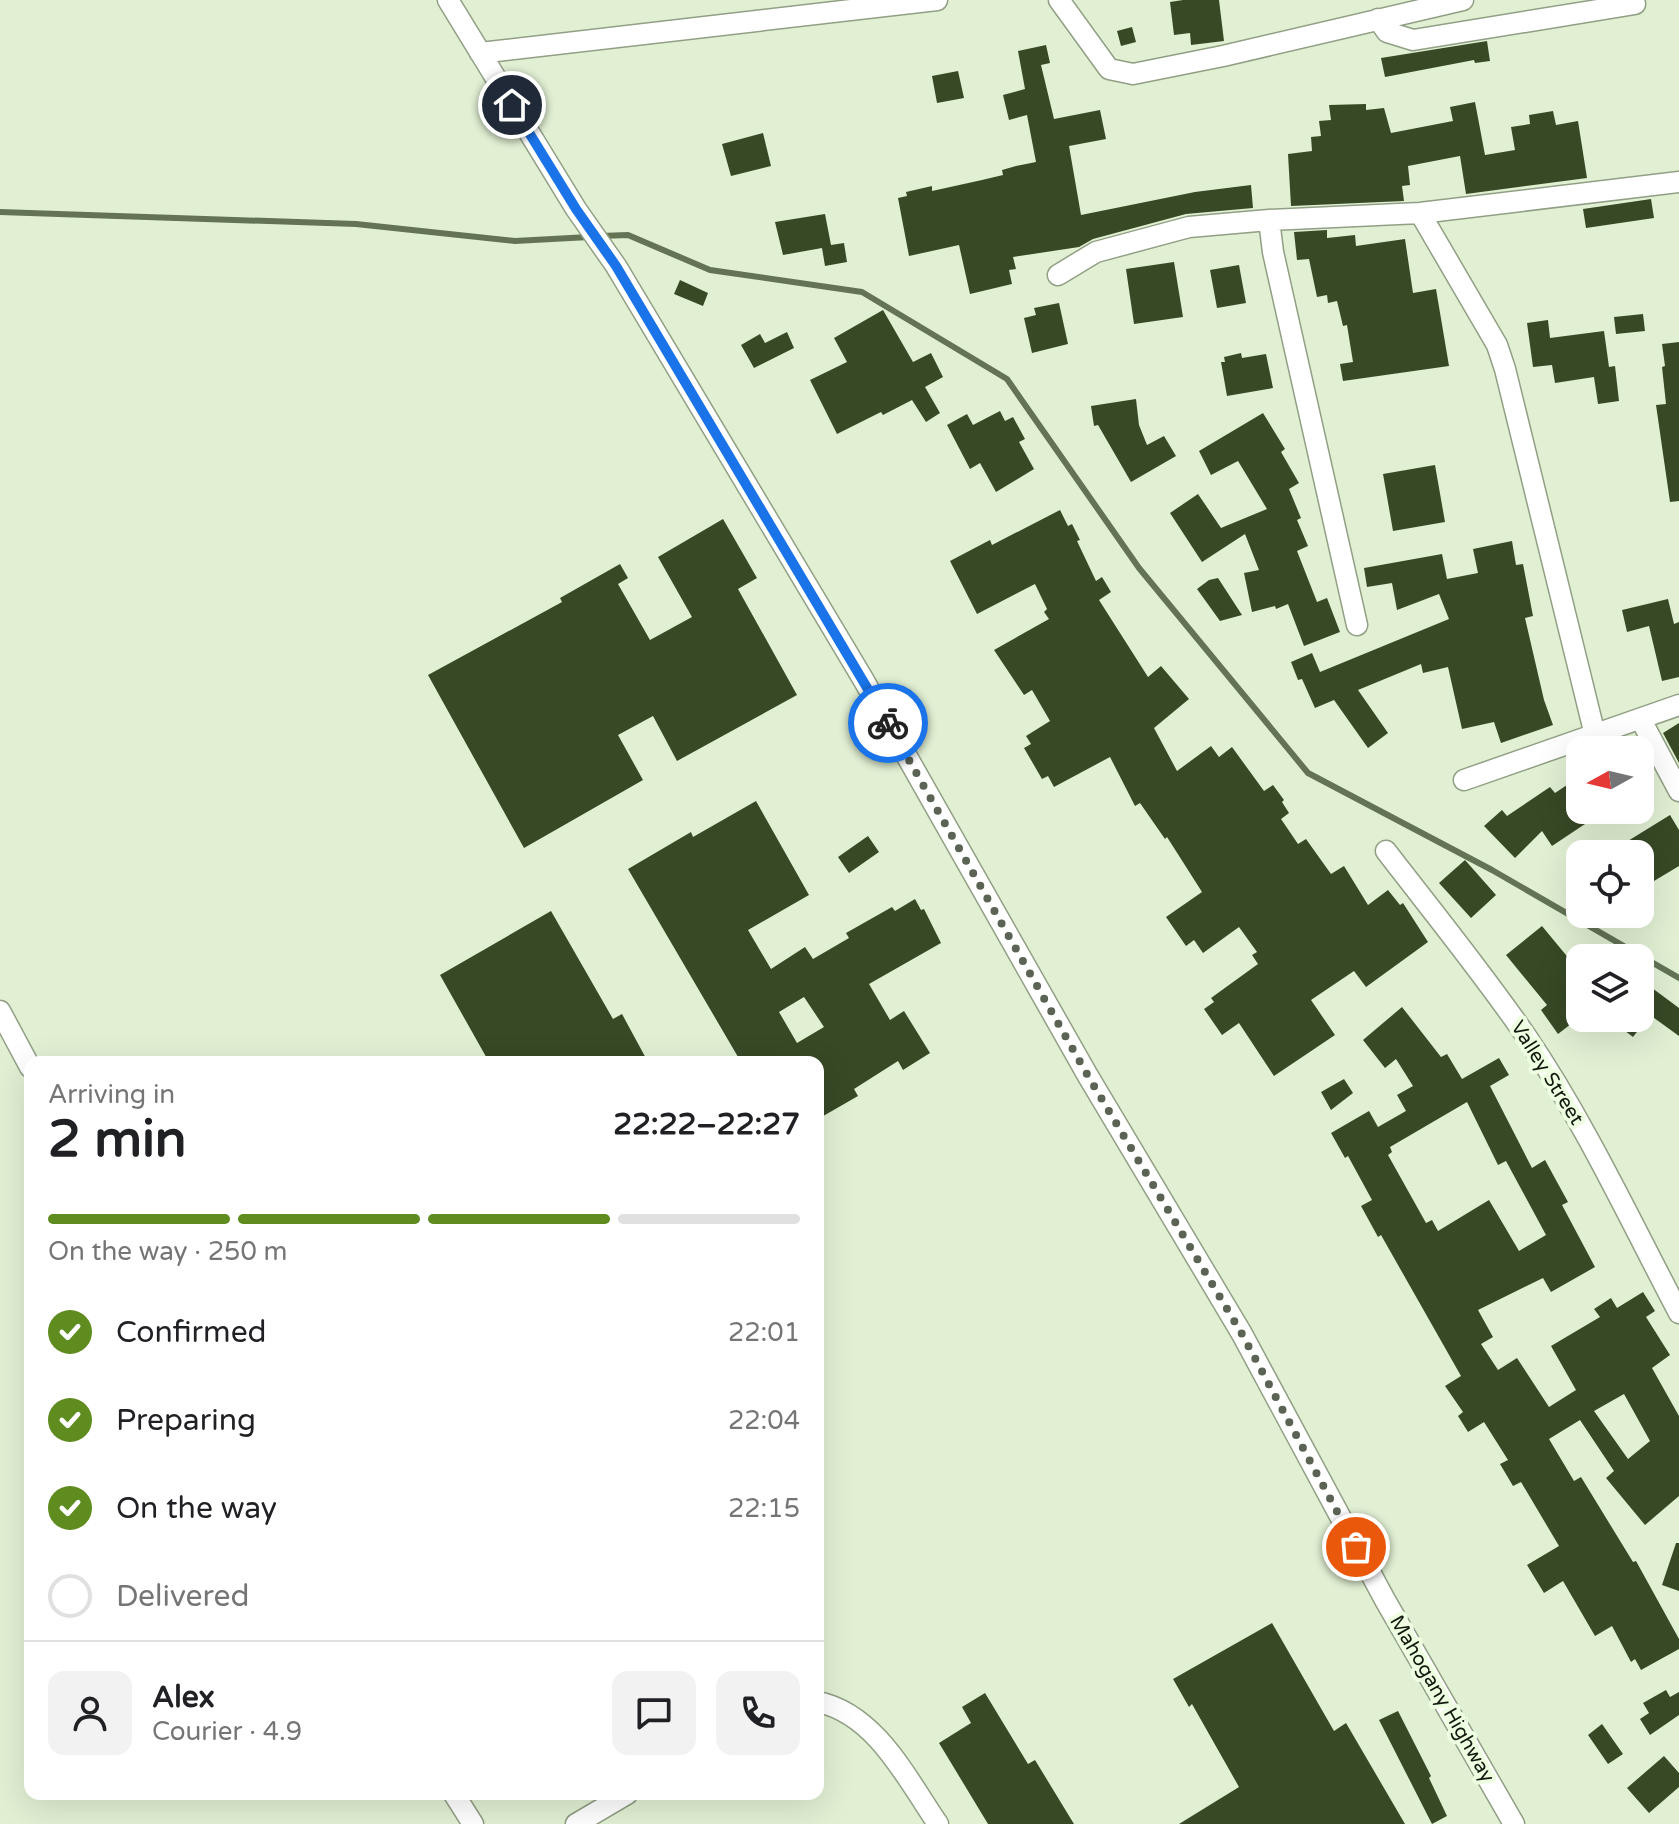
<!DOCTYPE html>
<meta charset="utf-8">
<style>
:root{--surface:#fff;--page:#f2f2f2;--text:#202124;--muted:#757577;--line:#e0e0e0;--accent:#5e8c1e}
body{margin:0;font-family:"Varela Round",sans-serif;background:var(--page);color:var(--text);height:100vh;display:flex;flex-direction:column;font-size:30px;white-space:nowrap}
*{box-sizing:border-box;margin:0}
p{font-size:26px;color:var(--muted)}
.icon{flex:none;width:44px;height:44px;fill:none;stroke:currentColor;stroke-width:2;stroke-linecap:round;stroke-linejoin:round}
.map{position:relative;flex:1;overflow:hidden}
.details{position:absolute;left:24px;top:1056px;width:800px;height:744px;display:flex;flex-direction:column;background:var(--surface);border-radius:16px;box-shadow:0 8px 32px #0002}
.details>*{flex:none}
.needle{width:52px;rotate:262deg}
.buttons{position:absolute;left:1566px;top:736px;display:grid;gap:16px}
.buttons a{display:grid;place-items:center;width:88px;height:88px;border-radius:16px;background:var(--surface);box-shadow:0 8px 32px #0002;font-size:40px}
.pin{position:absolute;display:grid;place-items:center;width:68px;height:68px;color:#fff;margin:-34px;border:4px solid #fff;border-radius:50%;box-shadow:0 2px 8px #0007}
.courier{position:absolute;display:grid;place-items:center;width:80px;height:80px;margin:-40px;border:6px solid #1a73e8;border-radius:50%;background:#fff;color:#222;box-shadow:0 2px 10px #0007}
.summary em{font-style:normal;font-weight:800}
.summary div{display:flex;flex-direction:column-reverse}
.summary{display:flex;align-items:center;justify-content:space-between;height:136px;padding:0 24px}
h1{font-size:52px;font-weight:800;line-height:60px}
.bar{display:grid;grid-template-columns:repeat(4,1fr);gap:12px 8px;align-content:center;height:96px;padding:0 24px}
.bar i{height:10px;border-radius:6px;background:var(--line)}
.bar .active{background:var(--accent)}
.bar p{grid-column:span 4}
.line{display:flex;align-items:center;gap:20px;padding:0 24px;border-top:2px solid var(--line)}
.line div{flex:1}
.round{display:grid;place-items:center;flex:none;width:84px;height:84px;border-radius:16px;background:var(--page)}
ol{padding:0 24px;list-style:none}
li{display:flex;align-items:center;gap:24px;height:88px}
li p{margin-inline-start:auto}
li .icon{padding:8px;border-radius:50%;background:var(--accent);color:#fff;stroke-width:4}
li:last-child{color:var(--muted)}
li i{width:44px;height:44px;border:4px solid var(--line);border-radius:50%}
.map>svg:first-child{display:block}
</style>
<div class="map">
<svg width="1679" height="1824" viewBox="0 0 1679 1824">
<rect width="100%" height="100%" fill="#e1f0d3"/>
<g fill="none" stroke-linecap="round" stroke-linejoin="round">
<!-- stream -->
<path stroke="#637354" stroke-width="6" d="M0,212L356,224L515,241L589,237
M600,236L628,235L710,270L862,292L1007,379L1139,568L1308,773L1492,870L1679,978"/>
</g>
<!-- building -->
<path fill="#384926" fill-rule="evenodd" d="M1183,0H1219L1224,41L1191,45L1190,33L1174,35L1170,2Z
M1132,27L1136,42L1121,46L1117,31Z
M1487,41L1490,61L1475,63L1474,60L1385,77L1381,58Z
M1046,45L1050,63L1041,65L1054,119L1100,110L1106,139L1069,146L1081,215L1195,192L1251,185L1253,208L1186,214L1093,239L1079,247L1013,257L1016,269L1009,270L1012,284L970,294L959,245L909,256L898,198L907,196L906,192L932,186V191L982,180L1003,175L1002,170L1016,166L1036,162L1027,115L1009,120L1003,95L1025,89L1018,51Z
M958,71L964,98L937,103L932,76Z
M1475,102L1485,155L1515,150L1511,127L1530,124L1529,115L1553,111L1556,125L1578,121L1587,178L1466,194L1460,156L1408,166L1410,185L1402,186L1404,201L1291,206L1288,154L1312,151L1311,137L1321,136L1319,121L1331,120L1329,105L1366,104V110L1384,108L1391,133L1453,121L1450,107Z
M763,133L771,166L731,176L722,144Z
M1651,199L1654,218L1586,228L1583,209Z
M825,214L831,245L844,243L847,262L825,266L822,248L783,255L775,222Z
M1327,230V238L1355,235L1356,246L1405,239L1413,293L1436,289L1449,366L1343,381L1340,364L1353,362L1347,325L1343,326L1337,301L1328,303L1327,295L1317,297L1309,259L1297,260L1294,232Z
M1174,262L1183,317L1134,324L1126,269Z
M1239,265L1246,303L1217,308L1210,270Z
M680,280L708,293L703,306L674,294Z
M1059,303L1068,344L1032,353L1024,318L1036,315L1034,308Z
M883,310L913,362L931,353L943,377L925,387L940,413L926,422L912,400L883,415L881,412L837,434L810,380L847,362L834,338Z
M1643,314L1645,331L1616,334L1614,317Z
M1548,320L1550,338L1604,331L1609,367L1615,366L1619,401L1598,404L1594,377L1555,383L1552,365L1533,367L1527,323Z
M787,332L794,348L754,368L741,345L760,334L765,343Z
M1679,342V501L1670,502L1656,405L1666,404L1662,367L1665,366L1662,344Z
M1241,353L1242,358L1266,354L1273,388L1227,396L1221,362H1225L1224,357Z
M1136,399L1139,425L1147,445L1164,436L1176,456L1131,482L1098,425L1094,426L1091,406Z
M1000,411L1005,421L1013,417L1025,439L1019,442L1034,469L996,492L980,463L970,469L947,425L967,414L973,425Z
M1263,413L1285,449L1281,452L1299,483L1289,489L1301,518L1297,520L1308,546L1297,551L1317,602L1327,598L1340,632L1304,646L1288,604L1276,609L1275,606L1252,612L1244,573L1259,570L1245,534L1202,562L1170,513L1198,494L1221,528L1267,509L1238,461L1211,475L1199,451Z
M1435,465L1445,522L1393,531L1383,474Z
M1060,510L1068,526L1072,524L1080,540L1077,541L1096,581L1102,577L1111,592L1099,600L1148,677L1161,666L1189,699L1154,728L1177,771L1211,746L1219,757L1232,747L1264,791L1273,785L1284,800L1282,802L1289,813L1281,819L1298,844L1306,839L1331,874L1344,866L1368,905L1388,890L1400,905L1403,903L1428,942L1366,987L1354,971L1311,1000L1335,1035L1274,1076L1239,1023L1222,1035L1204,1009L1214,1002L1211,998L1258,964L1252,955L1257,952L1239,927L1203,953L1194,940L1186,946L1166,917L1202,892L1167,837L1165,839L1140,803L1135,806L1110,757L1054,787L1048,776L1042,779L1024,748L1031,744L1026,736L1050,721L1032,690L1024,695L994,650L1049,619L1044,612L1047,609L1035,584L977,614L950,561L990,540L992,545Z
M723,519L757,578L738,589L797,695L677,761L653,716L618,735L643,780L524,848L428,675L562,602L560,598L620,564L628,578L618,584L650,640L692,617L658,557Z
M1512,541L1516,565L1523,564L1533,616L1525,618L1544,700L1553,725L1501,743L1494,722L1462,729L1448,667L1423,673L1421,664L1358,690L1388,733L1368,748L1334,700L1315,708L1302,679L1298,680L1291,662L1312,653L1320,672L1449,619L1439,594L1397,610L1392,583L1367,587L1364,568L1442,554L1447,579L1478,573L1473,549Z
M1218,578L1242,615L1220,621L1197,589L1209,580Z
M1668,599L1674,624L1679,622V677L1662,681L1649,626L1627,632L1622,610Z
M1679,723V763L1663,733Z
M1567,785L1580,804V810H1606L1552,846L1542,831L1515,858L1484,826L1502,810L1507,816L1550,787L1555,793Z
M756,801L809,895L748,930L771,969L805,947L813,959L849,938L846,933L892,907L895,911L915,899L921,910L924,909L941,943L869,984L890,1020L904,1011L930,1053L903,1070L898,1061L854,1089L858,1096L818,1119V1062H741L628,869L691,832L693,837ZM804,997L824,1027L797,1043L779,1012Z
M1670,815L1679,830V866L1654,881L1640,859V854H1629L1623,844Z
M868,836L879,852L849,873L838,857Z
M1465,860L1496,895L1471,918L1439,883Z
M551,911L613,1019L622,1014L648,1062H489L440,975Z
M1542,926L1580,972V1017L1558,1034L1541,1010L1547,1005L1506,955Z
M1640,979L1679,1008V1036L1650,1015L1633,1037L1608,1018H1640Z
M1402,1007L1441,1057L1447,1054L1462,1079L1499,1058L1509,1075L1490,1086L1532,1168L1545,1160L1568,1202L1562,1205L1595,1267L1551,1292L1543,1278L1478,1310L1493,1337L1481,1344L1498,1370L1517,1358L1549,1407L1576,1390L1551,1346L1600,1317L1594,1309L1611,1298L1617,1308L1643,1292L1655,1311L1646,1317L1670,1355L1652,1368L1679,1416V1496L1645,1525L1606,1478L1614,1471L1580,1420L1549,1439L1574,1481L1581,1477L1633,1562L1636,1561L1679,1639V1649L1641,1670L1635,1659L1631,1662L1612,1626L1595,1636L1563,1581L1544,1593L1527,1565L1559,1546L1521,1482L1513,1486L1500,1464L1508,1460L1484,1422L1468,1432L1458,1416L1463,1412L1445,1386L1461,1376L1381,1235L1378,1237L1361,1206L1372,1200L1348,1156L1345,1158L1331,1133L1369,1111L1378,1127L1406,1111L1397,1095L1413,1086L1396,1059L1385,1068L1363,1040ZM1467,1102L1498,1165L1506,1161L1546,1235L1519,1251L1489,1200L1438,1231L1432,1220L1426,1223L1388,1155L1392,1152L1390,1147ZM1624,1394L1650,1441L1628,1459L1594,1411Z
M1344,1079L1353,1093L1331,1110L1321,1092Z
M1676,1543H1679V1591L1662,1585Z
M1272,1623L1334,1731L1346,1723L1405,1824H1179L1239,1787L1192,1704L1189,1707L1173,1679Z
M1666,1690L1670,1697L1679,1692V1715L1650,1735L1640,1719L1649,1713L1643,1703Z
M985,1693L1028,1764L1035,1760L1074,1824H988L939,1743L971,1723L962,1707Z
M1398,1711L1431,1776L1429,1778L1447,1816L1432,1824L1379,1720Z
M1602,1724L1623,1754L1608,1764L1588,1735Z
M1664,1756L1679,1773V1787L1649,1813L1627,1788Z"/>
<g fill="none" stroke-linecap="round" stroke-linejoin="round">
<defs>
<path id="minor" d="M448,0L576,209L616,266L863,679L1088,1076L1242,1334L1385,1600L1514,1824
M1059,0L1109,69L1133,74L1223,56L1463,0
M1378,19L1387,32L1413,40L1635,4
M480,53L937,0
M1420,213L1497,345L1505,369L1595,735
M1058,275L1096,252L1189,227L1269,220
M1357,625L1273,252L1269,220L1420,213L1679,182
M1641,720L1679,791
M1464,780L1679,705
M1386,851C1433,912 1482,972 1526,1036C1585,1123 1630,1220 1679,1313
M0,1011L30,1067
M818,1702C876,1714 907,1779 938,1824
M454,1794L473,1824
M576,1824L627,1794"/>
</defs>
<!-- minor casing -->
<use href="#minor" stroke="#919f84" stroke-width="23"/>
<!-- minor -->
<use href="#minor" stroke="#fff" stroke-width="20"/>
</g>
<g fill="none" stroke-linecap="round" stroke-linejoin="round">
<!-- done -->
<path stroke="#5b6454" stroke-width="8" stroke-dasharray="0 14.4" d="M888,723L1088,1076L1242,1334L1356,1547"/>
<!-- route -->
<path stroke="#1a73e8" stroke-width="10" d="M512,105L576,209L616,266L888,723"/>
</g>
<g text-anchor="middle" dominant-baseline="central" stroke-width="8" stroke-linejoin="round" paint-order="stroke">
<!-- street labels -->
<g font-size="20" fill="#13190f" stroke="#eefee1">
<text transform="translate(1547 1073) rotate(58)">Valley Street</text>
<text transform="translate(1442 1699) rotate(60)">Mahogany Highway</text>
</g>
</g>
</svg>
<div class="buttons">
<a><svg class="needle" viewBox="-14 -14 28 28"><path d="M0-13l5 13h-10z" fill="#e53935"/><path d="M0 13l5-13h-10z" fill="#757577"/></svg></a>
<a><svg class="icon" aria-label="locate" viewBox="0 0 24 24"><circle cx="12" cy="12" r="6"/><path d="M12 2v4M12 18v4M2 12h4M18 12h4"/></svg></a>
<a><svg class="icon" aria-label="layers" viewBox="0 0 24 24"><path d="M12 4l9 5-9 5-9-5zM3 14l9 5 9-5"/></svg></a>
</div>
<div class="pin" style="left:1356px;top:1547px;background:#ea580c"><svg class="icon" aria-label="bag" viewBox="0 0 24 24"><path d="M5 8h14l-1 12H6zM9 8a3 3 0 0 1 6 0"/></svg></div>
<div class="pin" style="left:512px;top:105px;background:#1f2937"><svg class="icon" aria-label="home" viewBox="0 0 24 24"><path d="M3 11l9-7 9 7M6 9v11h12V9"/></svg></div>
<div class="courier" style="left:888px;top:723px"><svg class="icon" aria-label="bike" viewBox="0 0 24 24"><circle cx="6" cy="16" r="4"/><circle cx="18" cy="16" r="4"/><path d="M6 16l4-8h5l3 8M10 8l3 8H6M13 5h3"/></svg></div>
<section class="details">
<div class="summary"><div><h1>2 min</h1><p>Arriving in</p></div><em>22:22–22:27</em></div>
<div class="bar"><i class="active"></i><i class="active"></i><i class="active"></i><i></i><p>On the way · 250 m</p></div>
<ol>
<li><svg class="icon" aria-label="check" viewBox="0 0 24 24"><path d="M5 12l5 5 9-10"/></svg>Confirmed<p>22:01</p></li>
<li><svg class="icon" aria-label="check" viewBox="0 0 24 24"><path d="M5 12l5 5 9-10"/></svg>Preparing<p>22:04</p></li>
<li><svg class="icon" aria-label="check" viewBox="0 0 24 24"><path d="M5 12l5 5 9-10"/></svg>On the way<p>22:15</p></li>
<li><i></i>Delivered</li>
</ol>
<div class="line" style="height:144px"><a class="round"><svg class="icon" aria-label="person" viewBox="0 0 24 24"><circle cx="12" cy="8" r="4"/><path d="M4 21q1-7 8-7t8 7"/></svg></a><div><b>Alex</b><p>Courier · 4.9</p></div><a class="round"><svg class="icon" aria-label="chat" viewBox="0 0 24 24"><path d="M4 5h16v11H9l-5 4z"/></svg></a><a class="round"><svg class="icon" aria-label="phone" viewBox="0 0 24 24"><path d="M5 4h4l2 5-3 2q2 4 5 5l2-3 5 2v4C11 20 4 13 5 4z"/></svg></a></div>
</section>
</div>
